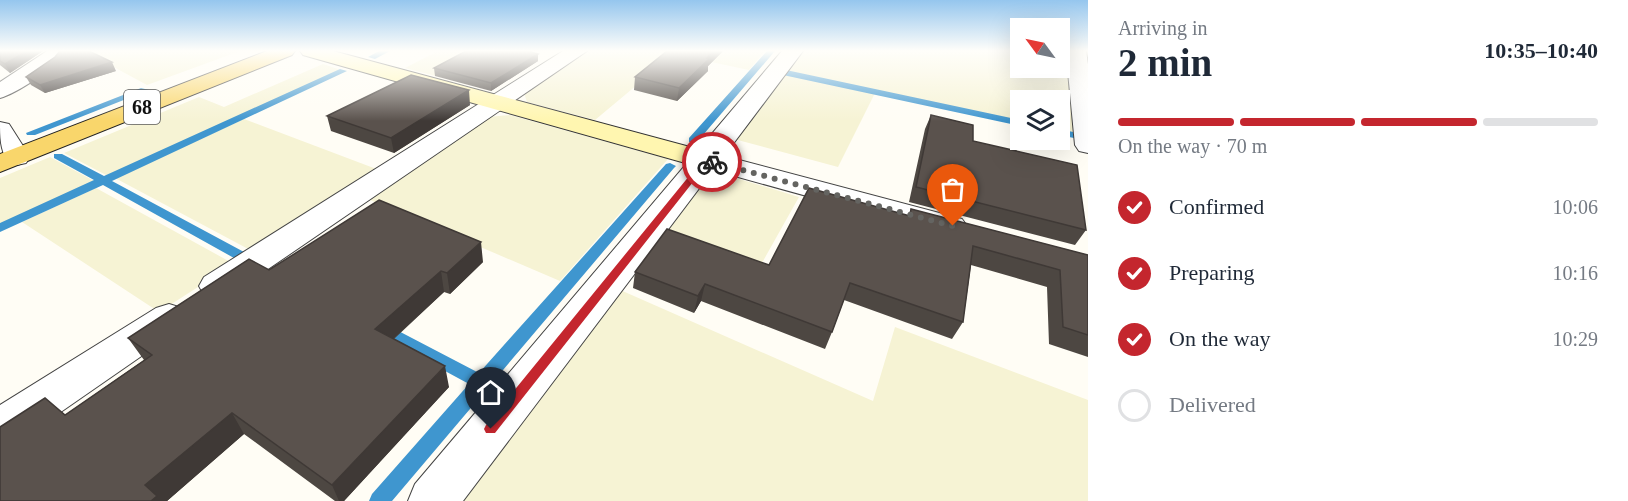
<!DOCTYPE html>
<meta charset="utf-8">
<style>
:root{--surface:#fff;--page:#f2f2f3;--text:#1f2937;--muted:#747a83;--line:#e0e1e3;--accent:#c4262e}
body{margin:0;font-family:Georgia,serif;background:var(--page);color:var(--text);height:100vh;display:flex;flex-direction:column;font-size:22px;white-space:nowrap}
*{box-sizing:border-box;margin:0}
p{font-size:20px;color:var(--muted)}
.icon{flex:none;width:33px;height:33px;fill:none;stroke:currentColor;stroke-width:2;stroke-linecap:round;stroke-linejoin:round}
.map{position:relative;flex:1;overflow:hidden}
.side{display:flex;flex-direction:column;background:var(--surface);width:540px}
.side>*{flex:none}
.needle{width:39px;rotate:303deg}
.controls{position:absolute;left:1010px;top:18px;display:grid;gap:12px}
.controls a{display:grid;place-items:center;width:60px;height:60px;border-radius:0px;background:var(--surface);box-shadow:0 6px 24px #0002;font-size:30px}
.pin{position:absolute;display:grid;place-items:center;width:51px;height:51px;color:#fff;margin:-62px -26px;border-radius:50% 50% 50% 0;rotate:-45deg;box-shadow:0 0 6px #0007}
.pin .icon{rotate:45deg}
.courier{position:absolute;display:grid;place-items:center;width:60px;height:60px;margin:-30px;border:4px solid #c4262e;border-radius:50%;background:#fff;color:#222;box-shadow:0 2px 8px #0007}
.head em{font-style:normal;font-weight:800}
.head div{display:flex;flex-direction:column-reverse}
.head{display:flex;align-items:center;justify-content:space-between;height:102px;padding:0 30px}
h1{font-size:39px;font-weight:800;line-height:45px}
.bar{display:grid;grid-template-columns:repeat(4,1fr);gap:9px 6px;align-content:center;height:72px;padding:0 30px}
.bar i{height:8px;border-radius:4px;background:var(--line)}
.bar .current{background:var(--accent)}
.bar p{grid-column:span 4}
ol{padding:0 30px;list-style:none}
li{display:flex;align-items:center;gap:18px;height:66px}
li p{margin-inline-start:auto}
li .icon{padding:6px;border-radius:50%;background:var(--accent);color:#fff;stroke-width:4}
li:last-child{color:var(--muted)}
li i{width:33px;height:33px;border:3px solid var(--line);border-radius:50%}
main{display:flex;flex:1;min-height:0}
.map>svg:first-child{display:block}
</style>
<main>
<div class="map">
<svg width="1088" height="501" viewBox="0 0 1088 501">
<rect width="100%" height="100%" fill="#fffdf5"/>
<!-- farmland -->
<path fill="#f6f3d4" d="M69,51H240L147,85L99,59Z
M438,51H502L451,80L405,68Z
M587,51H765L749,70L674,54L595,120L527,102L524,93Z
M803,51H1020V68H1059V51H1069L1075,134L1059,131V100H1020V122L786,72Z
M323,64L341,70L108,176L64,153L199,97L224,107Z
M785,74L875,93L838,167L734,139Z
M510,115L668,159L560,281L368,199L488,117Z
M244,119L379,170L252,251L115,178Z
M50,157L96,182L0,226V178Z
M726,175L799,197L758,270L660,234L702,179Z
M96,188L234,264L159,312L22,222Z
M618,289L873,401L895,327L1088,400V501H454Z"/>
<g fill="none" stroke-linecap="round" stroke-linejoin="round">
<!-- stream -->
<path fill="#3f96cf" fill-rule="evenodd" d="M379,51H390L375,59L368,57Z
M767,51H775L697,142H689V138Z
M340,69L347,71L112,181L244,252L246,255L244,258H234L103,185L0,232V223L94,180L54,158V154H62L104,176Z
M786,70L1020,120V126L783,75V71Z
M141,88L149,90L35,135H27L26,133Z
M1059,129L1078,133L1079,135L1074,138L1059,135Z
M670,163L676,166L674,168L392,501H369L372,494L469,384L375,333L373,329L375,325L381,323L387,325L479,373L666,164Z"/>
<defs>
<path id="street" d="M47,51H70C61,64 16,94 0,98V82Z
M563,51H587L230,295L217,298L204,295L199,286L204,277Z
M782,51H803L724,156L962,219L967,226L962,233L951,236L713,170L463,501H408L415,484Z
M1066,51H1086L1088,64V153L1079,151L1075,145Z
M0,122L9,124L30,157L26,163L17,165L8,163C0,149 0,137 0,122Z
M169,304L182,308L188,318L182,328L16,443L0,449V405L156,308Z"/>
<path id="secondary" d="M300,51H333L716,154L719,160L716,166L706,168L696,166L303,55Z"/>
<path id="primary" d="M267,51H295L292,55L0,172V154Z"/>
</defs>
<!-- street casing -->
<use href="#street" stroke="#444" stroke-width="2"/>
<!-- secondary casing -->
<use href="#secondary" stroke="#333" stroke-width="2"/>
<!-- primary casing -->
<use href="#primary" stroke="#222" stroke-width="2"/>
<!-- street -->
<use href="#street" fill="#fff" fill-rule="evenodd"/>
<!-- secondary -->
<use href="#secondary" fill="#fff6b0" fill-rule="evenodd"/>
<!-- primary -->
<use href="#primary" fill="#f9d66b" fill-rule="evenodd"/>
</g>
<!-- wall -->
<path fill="#4d4742" d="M0,51H43L10,73L0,65Z
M667,51H723L708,66V71L677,101L634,90L635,77Z
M538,54V61L491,91L435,76L434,68Z
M116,71L45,93L31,85L26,77Z
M470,105L394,153L331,131L327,116Z
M931,115L973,141L1086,230L1075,245L909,202L925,129Z
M911,209L1088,255V357L1049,344L1047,287L971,265L963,322L952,339L844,300L832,332L825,349L701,301L694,313L633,288L635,272L769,265L908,215Z
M483,262L450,294L444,292L394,339L449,387L344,501H335L244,434L167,501H0L65,415L144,360L128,338L269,270Z"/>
<!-- shaded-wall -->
<path fill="#3f3936" d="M27,51H43L10,73L5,64Z
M713,51H723L708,66V71L677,101L679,88Z
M538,54V61L491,91V83Z
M112,62L116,71L45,93L40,85Z
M469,90L470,105L394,153L391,138Z
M481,242L483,262L450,294L447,273Z
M441,271L444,292L381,350L375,329Z
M705,284L701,301L694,313L698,296Z
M445,366L449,387L344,501H339L332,485Z
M232,413L244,434L167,501H151L145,485Z"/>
<!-- building -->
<path fill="#5a524d" stroke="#3f3936" stroke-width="1.5" d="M0,51H27L5,64L0,61Z
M60,51H89L112,62L40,85L26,77L55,57Z
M466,51H528L538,54L491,83L434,68Z
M667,51H713L707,58H710L679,88L635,77Z
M411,75L469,90L391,138L327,116Z
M931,115L973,125V141L1077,165L1086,230L916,187Z
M809,188L910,216L911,209L1088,255V335L1063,327L1060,270L973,246L963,322L850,283L832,332L705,284L698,296L635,272L667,229L769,265Z
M379,200L481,242L447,273L441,271L375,329L445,366L332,485L232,413L145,485L157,496L151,501H0V427L45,398L65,415L152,355L128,338L249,259L269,270Z"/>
<!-- sky -->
<linearGradient id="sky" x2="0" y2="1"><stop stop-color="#95c6ee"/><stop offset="0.42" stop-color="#fffefa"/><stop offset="1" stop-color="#fffefa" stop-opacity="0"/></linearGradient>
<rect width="1088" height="121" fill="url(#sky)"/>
<!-- route -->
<path fill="#c4262e" d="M703,159L716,162L708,163L495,433H486L484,429L486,425Z"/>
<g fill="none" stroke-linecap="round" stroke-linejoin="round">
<!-- done -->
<path stroke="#646461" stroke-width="6" stroke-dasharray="0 10.8" d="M712,162L953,226"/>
</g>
<g text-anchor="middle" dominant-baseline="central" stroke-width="6" stroke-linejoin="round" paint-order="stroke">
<!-- shield labels -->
<rect fill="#fff" stroke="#585858" stroke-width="1.5" x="124" y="90" width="36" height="34" rx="4.5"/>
<g font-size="20" font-weight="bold" fill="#111">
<text x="142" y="107">68</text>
</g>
</g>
</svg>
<div class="controls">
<a><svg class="needle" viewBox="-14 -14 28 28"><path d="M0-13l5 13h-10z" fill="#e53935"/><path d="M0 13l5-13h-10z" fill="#747a83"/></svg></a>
<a><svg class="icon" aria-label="layers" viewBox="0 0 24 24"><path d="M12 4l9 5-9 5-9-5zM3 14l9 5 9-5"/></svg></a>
</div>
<div class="pin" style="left:953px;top:226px;background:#ea580c"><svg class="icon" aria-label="bag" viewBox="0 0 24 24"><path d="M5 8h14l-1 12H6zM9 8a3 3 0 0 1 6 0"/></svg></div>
<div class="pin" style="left:491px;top:429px;background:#1f2937"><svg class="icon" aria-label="home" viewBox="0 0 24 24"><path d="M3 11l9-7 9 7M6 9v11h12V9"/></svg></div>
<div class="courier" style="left:712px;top:162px"><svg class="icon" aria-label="bike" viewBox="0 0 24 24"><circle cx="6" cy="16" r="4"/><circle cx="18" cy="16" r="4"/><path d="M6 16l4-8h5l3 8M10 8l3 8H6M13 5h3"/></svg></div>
</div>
<section class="side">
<div class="head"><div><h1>2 min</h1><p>Arriving in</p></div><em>10:35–10:40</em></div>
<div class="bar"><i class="current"></i><i class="current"></i><i class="current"></i><i></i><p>On the way · 70 m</p></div>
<ol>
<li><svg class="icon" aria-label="check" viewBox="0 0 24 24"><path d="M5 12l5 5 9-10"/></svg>Confirmed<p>10:06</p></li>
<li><svg class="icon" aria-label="check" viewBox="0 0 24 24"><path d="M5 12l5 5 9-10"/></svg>Preparing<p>10:16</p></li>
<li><svg class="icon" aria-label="check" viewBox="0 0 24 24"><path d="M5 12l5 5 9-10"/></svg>On the way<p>10:29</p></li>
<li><i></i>Delivered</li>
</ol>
</section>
</main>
